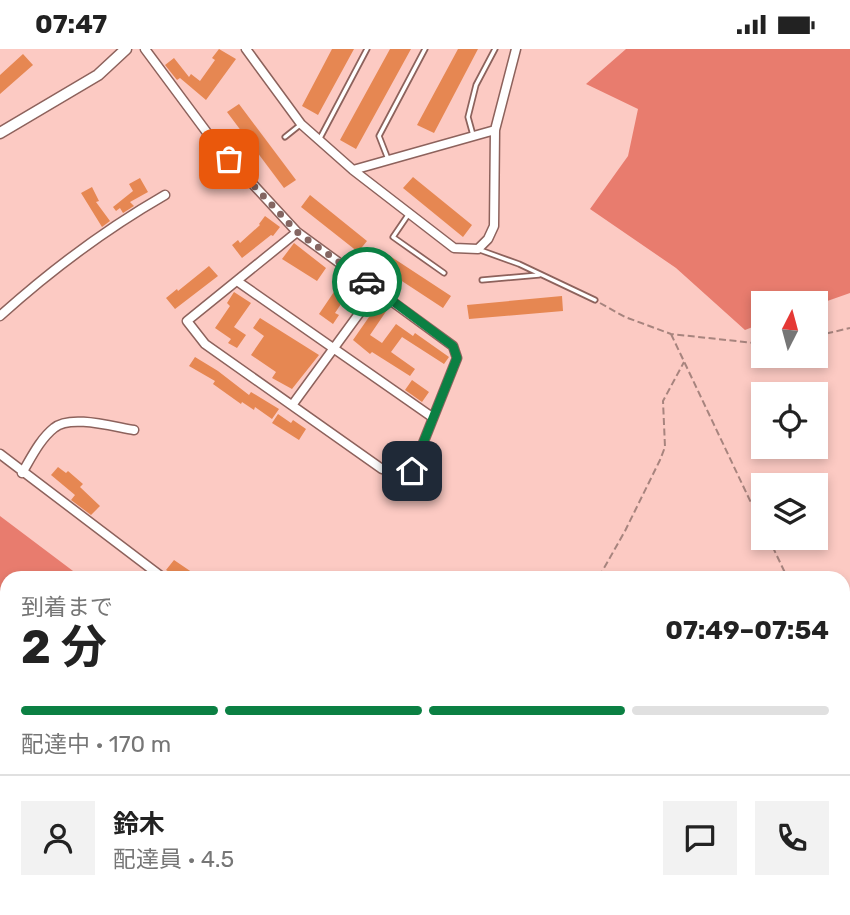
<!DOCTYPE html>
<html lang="ja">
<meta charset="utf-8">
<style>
:root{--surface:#fff;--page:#f2f2f2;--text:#222;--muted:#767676;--line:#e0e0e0;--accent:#0b8043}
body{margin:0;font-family:Rubik,"Noto Sans JP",sans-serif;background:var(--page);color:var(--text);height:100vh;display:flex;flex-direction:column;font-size:26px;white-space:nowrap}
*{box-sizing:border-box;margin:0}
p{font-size:23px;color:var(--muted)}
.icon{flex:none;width:38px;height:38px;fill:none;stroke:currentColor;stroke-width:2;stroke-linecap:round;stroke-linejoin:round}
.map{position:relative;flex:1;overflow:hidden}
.drawer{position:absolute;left:0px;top:522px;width:850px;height:345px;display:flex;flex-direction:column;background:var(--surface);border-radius:21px 21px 0 0;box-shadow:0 4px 10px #0003}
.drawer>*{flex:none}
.needle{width:46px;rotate:6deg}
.fabs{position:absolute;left:751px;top:242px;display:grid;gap:14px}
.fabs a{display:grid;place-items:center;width:77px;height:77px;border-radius:0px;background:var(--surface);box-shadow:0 4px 10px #0003;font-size:35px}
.pin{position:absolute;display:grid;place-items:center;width:60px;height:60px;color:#fff;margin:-30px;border-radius:14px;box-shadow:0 4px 10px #0006}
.courier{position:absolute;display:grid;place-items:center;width:70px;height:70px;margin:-35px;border:5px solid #0b8043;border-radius:50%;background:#fff;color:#222;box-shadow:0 2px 9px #0007}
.summary em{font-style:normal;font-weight:700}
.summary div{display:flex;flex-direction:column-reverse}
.summary{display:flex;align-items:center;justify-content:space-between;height:119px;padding:0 21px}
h1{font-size:46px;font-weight:700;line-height:52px}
.bar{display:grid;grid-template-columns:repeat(4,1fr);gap:10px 7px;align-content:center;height:84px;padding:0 21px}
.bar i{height:9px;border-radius:5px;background:var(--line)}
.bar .selected{background:var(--accent)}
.bar p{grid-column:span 4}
.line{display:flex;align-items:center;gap:18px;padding:0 21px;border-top:2px solid var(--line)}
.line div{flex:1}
.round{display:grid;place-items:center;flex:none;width:74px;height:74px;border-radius:0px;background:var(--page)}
.status{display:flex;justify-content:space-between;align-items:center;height:49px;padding:0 35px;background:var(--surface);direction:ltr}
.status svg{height:19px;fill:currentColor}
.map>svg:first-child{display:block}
</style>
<div class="status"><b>07:47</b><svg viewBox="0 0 49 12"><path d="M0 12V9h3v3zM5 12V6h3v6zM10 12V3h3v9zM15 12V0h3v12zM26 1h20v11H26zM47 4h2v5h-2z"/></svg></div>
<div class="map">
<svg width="850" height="866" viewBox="0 0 850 866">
<rect width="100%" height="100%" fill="#fccac3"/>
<!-- forest -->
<path fill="#e87c6e" d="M626,0H850V244L816,256V254H763V274L745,281L676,219L590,160L628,107L638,60L586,35Z
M0,467L81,528H7V799L0,805Z"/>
<!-- building -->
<path fill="#e68752" d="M219,0L236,10L206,51L180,29L177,31L165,16L174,9L189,28L191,25L200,32L215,11L212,9Z
M332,0H354L318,66L302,57Z
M390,0H411L356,100L340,91Z
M458,0H478L434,84L417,76Z
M23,5L33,16L0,45V26Z
M239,55L296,131L284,139L227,63Z
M413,128L472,176L463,188L403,139Z
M140,129L148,143L130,153L134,157L123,164L120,159L116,162L113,158L133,142L129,135Z
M92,138L99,152L96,153L110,172L102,178L81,144Z
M310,146L367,192L358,203L301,158Z
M265,167L280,178L273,187L271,186L242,209L232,196L238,191L240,194L260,176L259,175Z
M294,194L326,219L317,232L282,210Z
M390,207L451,247L443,259L382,219Z
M209,217L218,227L175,260L166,249L177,240L178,242Z
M340,234L351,241L353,238L364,246L356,257L345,249L335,264L339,266L333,275L319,265Z
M234,243L251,254L234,278L246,286L237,299L228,294L231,290L215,279L230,257L227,254Z
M562,247L563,262L469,270L467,256Z
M378,255L387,261L370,286L382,294L396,275L413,287L415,284L449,308L444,315L402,288L391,303L415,320L410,327L372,303L370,305L353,291Z
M260,269L319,306L292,340L272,329L276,323L251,306L264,287L253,279Z
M195,308L218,322L249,346L251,343L279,360L272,370L255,358L254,361L242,353L241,355L213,335L215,332L189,317Z
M412,331L429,343L422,353L405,341Z
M278,365L291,374L293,371L306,380L299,391L272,374Z
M58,418L66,424L68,422L83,435L80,438L100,457L91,466L71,451L75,446L51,426Z
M174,511L199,528H177L166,521Z"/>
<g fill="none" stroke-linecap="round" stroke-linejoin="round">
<defs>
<path id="service" d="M473,86L468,68L476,36L495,0
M285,88L300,76
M319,91L367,0
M388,110L379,87L425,0
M408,166L393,188L444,224
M480,201L519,215L595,251
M482,231L539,226"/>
<path id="minor" d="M145,0L214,93L297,183L453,297L457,309L412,422L403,426L382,420L205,295L187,272L297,183
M246,0L301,75L353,121L454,199L478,200L488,190L494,177L495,81L516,0
M353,121L495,81
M237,232L432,368
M0,267C51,221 106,180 165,146
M293,355L377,240
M0,405L162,528
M22,424C31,409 40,390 54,379C70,365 114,378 134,381
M0,656L7,654
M844,826L850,829
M0,842L7,841
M117,859L134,866
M189,859L191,866
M345,859L346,866
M567,859L575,866
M666,859L679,866
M753,859L765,866
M210,866L217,859
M243,866L244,859
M523,866L526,859"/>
<path id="tertiary" d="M0,84L98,26L126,0"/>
</defs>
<!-- service casing -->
<use href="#service" stroke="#8d625c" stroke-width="7"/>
<!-- minor casing -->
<use href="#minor" stroke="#8d625c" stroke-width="11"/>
<!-- tertiary casing -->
<use href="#tertiary" stroke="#8d625c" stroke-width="13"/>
<!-- path -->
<path stroke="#a7847e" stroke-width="2" stroke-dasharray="7 3.5" stroke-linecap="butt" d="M600,254L625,268L671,285L763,295
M671,285L763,479
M816,287L850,279
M768,488L787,528
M599,528L625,482L660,411L665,398L663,352L684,313"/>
<!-- service -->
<use href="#service" stroke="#fff" stroke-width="3.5"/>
<!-- minor -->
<use href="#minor" stroke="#fff" stroke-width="8"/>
<!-- tertiary -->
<use href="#tertiary" stroke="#fff" stroke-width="10"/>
</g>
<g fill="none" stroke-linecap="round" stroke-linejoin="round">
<!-- done -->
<path stroke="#846662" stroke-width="7" stroke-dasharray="0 12.6" d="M229,110L297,183L367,233"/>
<!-- route -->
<path stroke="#0b8043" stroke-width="9" d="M367,233L453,297L457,309L412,422"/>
</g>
</svg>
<div class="fabs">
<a><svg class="needle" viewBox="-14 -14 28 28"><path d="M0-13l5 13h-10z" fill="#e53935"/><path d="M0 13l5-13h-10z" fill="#767676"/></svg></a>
<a><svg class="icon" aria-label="locate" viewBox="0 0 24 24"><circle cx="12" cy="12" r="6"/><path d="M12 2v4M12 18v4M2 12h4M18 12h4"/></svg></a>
<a><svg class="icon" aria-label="layers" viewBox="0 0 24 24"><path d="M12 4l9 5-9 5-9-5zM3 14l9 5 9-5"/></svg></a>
</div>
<div class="pin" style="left:229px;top:110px;background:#ea580c"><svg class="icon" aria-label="bag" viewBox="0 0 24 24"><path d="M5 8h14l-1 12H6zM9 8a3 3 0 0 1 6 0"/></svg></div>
<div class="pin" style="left:412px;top:422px;background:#1f2937"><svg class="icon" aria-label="home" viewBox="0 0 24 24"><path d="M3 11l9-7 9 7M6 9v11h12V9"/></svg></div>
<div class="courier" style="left:367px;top:233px"><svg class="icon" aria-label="car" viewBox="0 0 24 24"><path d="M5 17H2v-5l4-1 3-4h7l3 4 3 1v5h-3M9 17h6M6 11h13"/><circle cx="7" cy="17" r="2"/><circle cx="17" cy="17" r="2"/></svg></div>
<section class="drawer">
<div class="summary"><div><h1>2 分</h1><p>到着まで</p></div><em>07:49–07:54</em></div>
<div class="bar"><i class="selected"></i><i class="selected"></i><i class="selected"></i><i></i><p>配達中 · 170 m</p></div>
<div class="line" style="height:126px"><a class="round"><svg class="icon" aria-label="person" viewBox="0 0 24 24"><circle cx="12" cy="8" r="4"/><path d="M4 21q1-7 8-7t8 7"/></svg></a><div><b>鈴木</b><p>配達員 · 4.5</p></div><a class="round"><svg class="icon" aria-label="chat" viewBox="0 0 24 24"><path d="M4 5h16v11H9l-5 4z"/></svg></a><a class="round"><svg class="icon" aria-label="phone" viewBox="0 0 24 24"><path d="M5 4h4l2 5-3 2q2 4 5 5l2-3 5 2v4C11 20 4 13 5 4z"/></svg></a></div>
</section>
</div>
